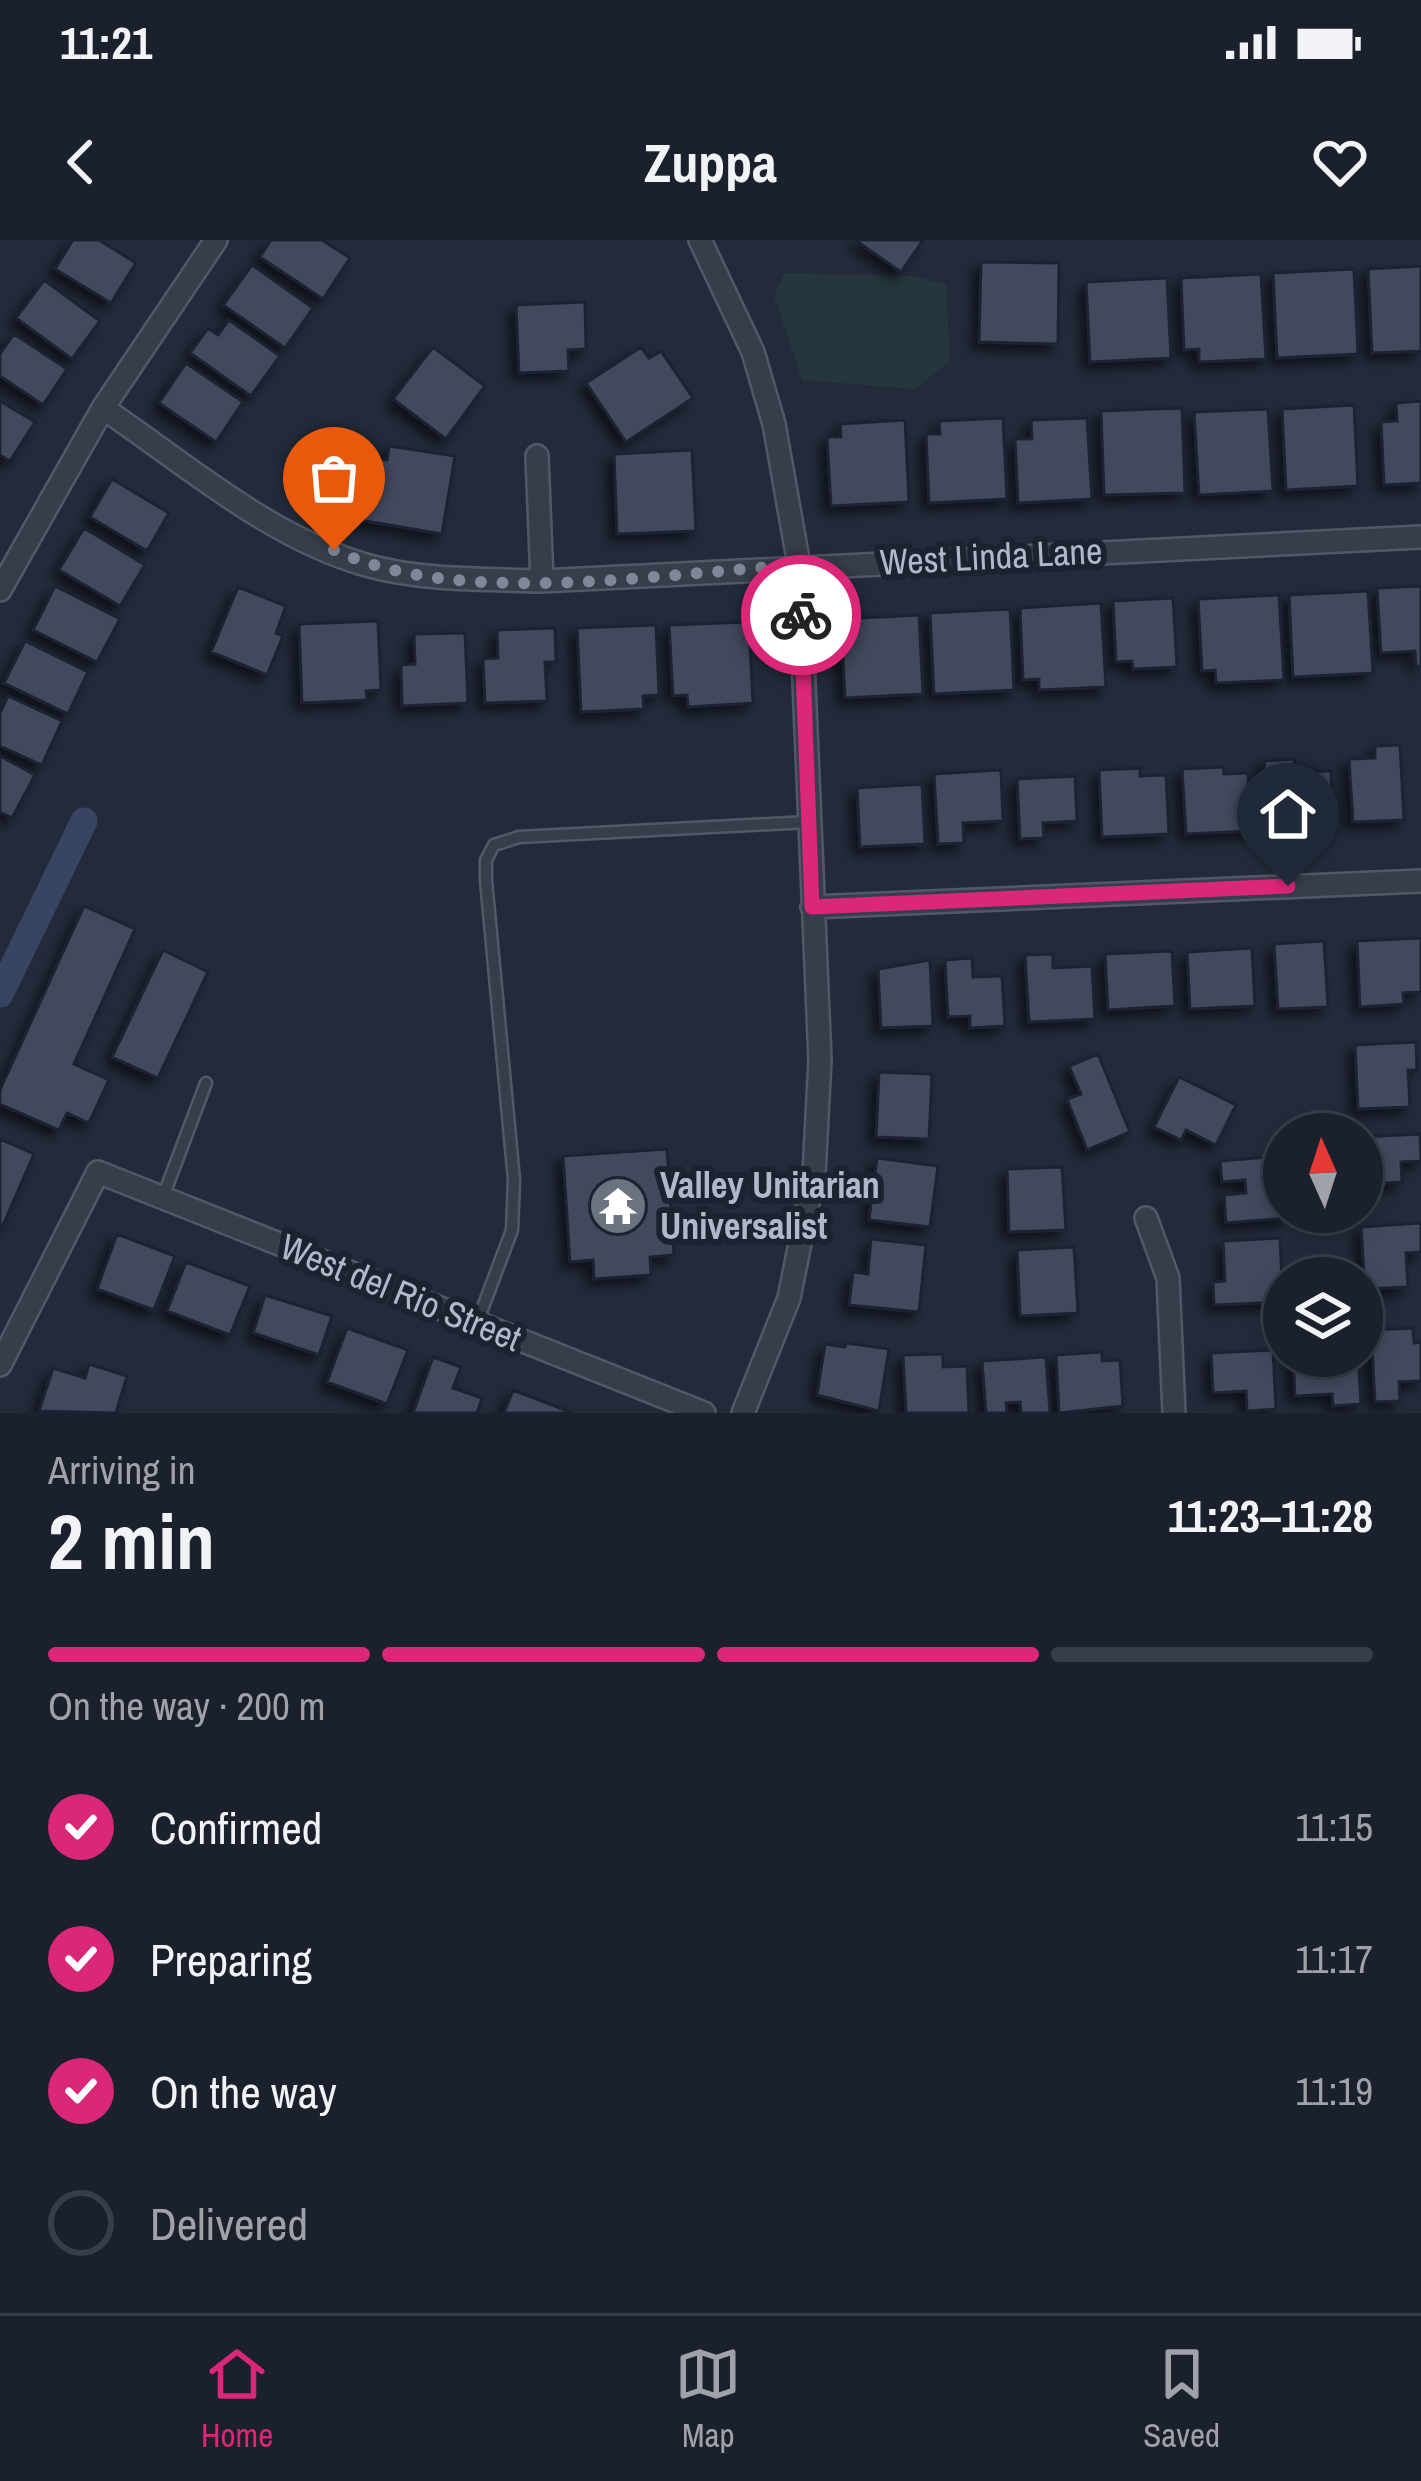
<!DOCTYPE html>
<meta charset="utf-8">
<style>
:root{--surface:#1a202c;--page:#232834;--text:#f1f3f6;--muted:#9fa3a9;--line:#383e48;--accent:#db2777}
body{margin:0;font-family:"Archivo Narrow",sans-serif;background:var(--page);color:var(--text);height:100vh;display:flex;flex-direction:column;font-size:45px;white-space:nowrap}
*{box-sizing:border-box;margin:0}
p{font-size:39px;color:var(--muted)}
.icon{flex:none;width:66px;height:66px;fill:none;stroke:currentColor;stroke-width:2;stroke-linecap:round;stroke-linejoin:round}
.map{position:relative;height:1173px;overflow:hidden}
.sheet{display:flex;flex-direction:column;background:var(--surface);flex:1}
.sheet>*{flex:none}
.needle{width:78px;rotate:357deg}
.buttons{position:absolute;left:1263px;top:873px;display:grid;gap:24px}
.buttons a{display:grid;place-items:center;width:120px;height:120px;border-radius:50%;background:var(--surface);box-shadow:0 6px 18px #0003,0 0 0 3px var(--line);font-size:60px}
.pin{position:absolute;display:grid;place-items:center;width:102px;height:102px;color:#fff;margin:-123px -51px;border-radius:50% 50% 50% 0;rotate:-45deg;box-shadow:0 0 12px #0007}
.pin .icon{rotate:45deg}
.courier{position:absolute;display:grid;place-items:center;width:120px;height:120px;margin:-60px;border:9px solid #db2777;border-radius:50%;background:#fff;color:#222;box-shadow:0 3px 15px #0007}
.head em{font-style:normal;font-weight:700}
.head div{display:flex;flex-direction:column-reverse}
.head{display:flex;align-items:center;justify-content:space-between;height:204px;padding:0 48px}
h1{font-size:78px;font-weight:700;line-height:90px}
.bar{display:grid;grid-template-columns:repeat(4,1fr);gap:18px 12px;align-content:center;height:144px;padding:0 48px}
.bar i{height:15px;border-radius:9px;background:var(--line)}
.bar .on{background:var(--accent)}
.bar p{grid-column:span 4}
ol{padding:0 48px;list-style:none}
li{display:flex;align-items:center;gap:36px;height:132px}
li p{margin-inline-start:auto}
li .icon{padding:12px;border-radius:50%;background:var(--accent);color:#fff;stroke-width:4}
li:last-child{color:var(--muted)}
li i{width:66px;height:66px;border:6px solid var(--line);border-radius:50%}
.status{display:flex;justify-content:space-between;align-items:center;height:84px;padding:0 60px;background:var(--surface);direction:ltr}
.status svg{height:33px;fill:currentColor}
header{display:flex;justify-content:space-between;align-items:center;height:156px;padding:0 48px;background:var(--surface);font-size:54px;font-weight:700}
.menu{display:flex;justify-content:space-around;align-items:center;height:168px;border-top:3px solid var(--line);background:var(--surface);font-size:33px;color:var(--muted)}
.menu a{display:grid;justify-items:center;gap:6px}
.menu .on{color:var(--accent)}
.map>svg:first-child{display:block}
</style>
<div class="status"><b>11:21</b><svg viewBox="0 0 49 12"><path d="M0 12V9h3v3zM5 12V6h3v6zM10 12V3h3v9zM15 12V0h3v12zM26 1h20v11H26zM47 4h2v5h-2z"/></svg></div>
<header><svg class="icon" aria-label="back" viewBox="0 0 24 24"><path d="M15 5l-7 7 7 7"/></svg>Zuppa<svg class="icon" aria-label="heart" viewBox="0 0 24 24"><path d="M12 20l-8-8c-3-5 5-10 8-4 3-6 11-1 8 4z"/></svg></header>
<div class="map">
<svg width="1421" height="1173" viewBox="0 0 1421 1173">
<defs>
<filter id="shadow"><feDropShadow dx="-7" dy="7" stdDeviation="6" flood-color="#0009"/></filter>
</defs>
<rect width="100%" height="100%" fill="#232b3b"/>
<!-- green -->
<path fill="#25373c" d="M785,33L911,36L946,44L950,122L914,149L802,140L774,56Z"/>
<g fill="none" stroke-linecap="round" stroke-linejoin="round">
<!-- canal -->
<path stroke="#374462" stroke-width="27" d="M0,754L84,581"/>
</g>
<!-- building -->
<path fill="#424a5d" stroke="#1e2432" stroke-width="3" filter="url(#shadow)" d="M73,0H99L136,23L111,63L55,29Z
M271,0H322L350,18L323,59L260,17Z
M855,0H923L901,32Z
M981,22L1059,23L1058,104L979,102Z
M252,25L313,68L285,108L223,65Z
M1421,26V111L1372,113L1368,29Z
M1354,29L1358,114L1277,118L1273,33Z
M1261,34L1266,119L1199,122V109L1184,110L1181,38Z
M1167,38L1171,118L1090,122L1086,42Z
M44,40L100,81L72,119L16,78Z
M585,62L586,109L568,110L569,131L519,133L516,65Z
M229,80L280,116L251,156L190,113L208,88L218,95Z
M14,94L67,129L43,165L0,136V114Z
M433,107L485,146L446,199L393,159Z
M641,107L649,118L661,111L693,158L626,202L586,143Z
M186,123L243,162L216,202L159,163Z
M0,161L35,182L10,221L0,215Z
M1421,161V243L1384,245L1381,182L1397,181L1396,163Z
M1354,165L1358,246L1286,250L1282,169Z
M1182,168L1185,253L1104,255L1101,171Z
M1268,169L1273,251L1199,255L1194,172Z
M1003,178L1007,259L929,263L926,194H940L939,181Z
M1087,178L1092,259L1018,263L1015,199H1032L1031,180Z
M905,180L909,262L831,266L827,197H841L840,184Z
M389,206L455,216L442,294L360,280L370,217L387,220Z
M692,210L696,291L617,294L614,214Z
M112,239L169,273L147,311L90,277Z
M84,288L145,325L120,366L59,330Z
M55,346L120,379L97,422L33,390Z
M1421,346V426L1416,427L1415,411L1381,413L1377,348Z
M238,347L286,366L276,393L283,396L267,435L211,412Z
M1368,351L1373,433L1293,437L1289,355Z
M1279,355L1284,440L1216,443L1215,430L1202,431L1198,359Z
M1173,358L1177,427L1133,429L1132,421L1116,422L1113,361Z
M1101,363L1106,447L1039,450V439L1023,440L1020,368Z
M1010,369L1014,450L934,454L930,373Z
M919,375L923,454L845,458L841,379Z
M378,381L381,450L366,451L367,460L302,463L299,384Z
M749,382L753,463L688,467L687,455L673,456L669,385Z
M656,385L659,455L643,456L644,469L581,472L577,388Z
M555,388L556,422H545L547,461L485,463L483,419L498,418L497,390Z
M465,393L468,463L402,466L401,425L415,424L414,394Z
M25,401L88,432L68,474L4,443Z
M8,456L62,481L42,525L0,506V473Z
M1400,505L1404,580L1353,582L1349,519L1375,518V506Z
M0,516L35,535L12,578L0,572Z
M1294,519L1295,532L1331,531L1333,585L1267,588L1264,521Z
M1223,527L1224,534L1248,533L1251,591L1186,594L1182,529Z
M1140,528V536L1166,535L1169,594L1102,597L1099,530Z
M1001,530L1003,581L963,583L964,603L938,604L934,534Z
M1075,536L1077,581L1043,583L1044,598L1020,599L1017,539Z
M922,544L925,604L860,607L857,548Z
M84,666L135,689L74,824L109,840L89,883L67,873L59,890L0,864V850Z
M1421,698V752L1403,753L1404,764L1360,767L1357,701Z
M1324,701L1328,767L1278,769L1274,704Z
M1252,708L1255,766L1190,769L1187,712Z
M163,710L208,732L158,838L112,817Z
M1172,711L1175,766L1108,770L1105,714Z
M1053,714V728L1092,726L1095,779L1029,782L1025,715Z
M972,718L973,737L1002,736L1005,786L970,788V776L948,777L945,720Z
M930,720L933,786L881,788L878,729Z
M1416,802L1417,830H1408L1410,867L1358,869L1355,805Z
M1098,814L1130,892L1087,910L1067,859L1081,854L1069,826Z
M879,832L932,834L929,899L876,897Z
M1179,837L1236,865L1216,905L1186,890L1181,900L1154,887Z
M1420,894L1421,921L1401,922L1402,942L1362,945V897Z
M0,899L34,914L0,992Z
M667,909L674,1015L650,1017L651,1035L594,1039L593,1020L570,1022L563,916Z
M1281,916L1287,978L1226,983L1224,955L1246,953L1245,940L1222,942L1220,921Z
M877,918L938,926L930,987L869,980Z
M1062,927L1066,990L1009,992L1007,929Z
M1421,983V1012L1406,1013L1408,1047L1365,1049L1361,987Z
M117,994L175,1016L154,1070L97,1049Z
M1280,998L1283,1062L1214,1065L1213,1042L1225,1041L1223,1001Z
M871,999L926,1005L919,1072L849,1065L853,1032L868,1034Z
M1074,1007L1078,1073L1020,1076L1017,1010Z
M186,1022L250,1046L230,1095L167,1071Z
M265,1055L332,1076L319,1115L253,1093Z
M347,1088L408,1110L387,1164L327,1142Z
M1413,1088L1414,1103L1421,1102V1141L1399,1142L1400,1161L1375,1162L1371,1090Z
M846,1103L889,1109L879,1171L817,1155L825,1104L845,1107Z
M1273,1110L1276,1169L1247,1171L1246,1151L1213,1153L1211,1113Z
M1102,1112V1121L1120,1120L1123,1166L1059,1173L1056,1115Z
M943,1114V1127L967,1126L969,1173H906L903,1115Z
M1293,1116H1358L1361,1164L1333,1166L1332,1154L1295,1156Z
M433,1117L461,1127L453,1148L482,1158L477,1173H413Z
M1046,1117L1050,1173H1021L1020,1162L1006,1163L1007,1173H986L982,1121Z
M89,1124L127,1136L116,1173L39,1171L53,1128L85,1138Z
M513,1150L573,1173H504Z"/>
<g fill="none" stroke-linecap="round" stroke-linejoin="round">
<defs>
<path id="service" d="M163,957L206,843
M477,1083L512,990L514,940L486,640V620L494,605L519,597L808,582"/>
<path id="minor" d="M700,0L753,112L774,184L799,325L820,820L814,934L789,1058L743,1173
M103,168C184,223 270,298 366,325C422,341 485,339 542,341L1421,297
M537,216L542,341
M0,350L103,168L216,0
M812,667L1421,641
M1146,978L1168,1038L1174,1173
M0,1125L98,932L704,1173"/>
</defs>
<!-- service casing -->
<use href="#service" stroke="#525866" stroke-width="15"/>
<!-- minor casing -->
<use href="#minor" stroke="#525866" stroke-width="26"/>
<!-- service -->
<use href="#service" stroke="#373d4b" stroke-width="10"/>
<!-- minor -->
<use href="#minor" stroke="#373d4b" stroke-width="21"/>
</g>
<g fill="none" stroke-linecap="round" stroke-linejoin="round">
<!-- done -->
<path stroke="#808796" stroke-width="12" stroke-dasharray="0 21.6" d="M334,310C462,369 660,333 799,325L801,375"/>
<!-- route -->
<path stroke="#db2777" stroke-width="15" d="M801,375L812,667L1288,646"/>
</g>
<!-- icons -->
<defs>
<symbol id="temple-disc" viewBox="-11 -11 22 22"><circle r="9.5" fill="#6b7280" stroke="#1c2230"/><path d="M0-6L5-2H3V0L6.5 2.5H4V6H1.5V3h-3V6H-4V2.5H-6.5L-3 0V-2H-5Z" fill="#fff"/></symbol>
</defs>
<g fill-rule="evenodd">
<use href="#temple-disc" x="585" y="933" width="66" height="66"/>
</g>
<g text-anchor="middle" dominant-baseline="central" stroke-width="12" stroke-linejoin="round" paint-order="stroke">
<!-- street labels -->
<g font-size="36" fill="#b2b8c7" stroke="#1c2230">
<text transform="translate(991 316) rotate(-3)">West Linda Lane</text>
<text transform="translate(401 1052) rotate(22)">West del Rio Street</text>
</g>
<!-- poi labels -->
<g font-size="36" font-weight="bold" fill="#b2b8c7" stroke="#1c2230" text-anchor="start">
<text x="660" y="945">Valley Unitarian<tspan x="660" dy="41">Universalist</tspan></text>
</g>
</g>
</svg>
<div class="buttons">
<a><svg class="needle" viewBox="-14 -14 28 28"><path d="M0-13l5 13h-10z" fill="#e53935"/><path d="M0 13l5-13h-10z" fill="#9fa3a9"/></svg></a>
<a><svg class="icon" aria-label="layers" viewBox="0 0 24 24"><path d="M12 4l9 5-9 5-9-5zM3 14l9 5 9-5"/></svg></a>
</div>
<div class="pin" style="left:334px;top:310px;background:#ea580c"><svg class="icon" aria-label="bag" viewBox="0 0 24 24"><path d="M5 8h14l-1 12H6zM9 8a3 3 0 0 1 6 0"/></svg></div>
<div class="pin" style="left:1288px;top:646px;background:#1f2937"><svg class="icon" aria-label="home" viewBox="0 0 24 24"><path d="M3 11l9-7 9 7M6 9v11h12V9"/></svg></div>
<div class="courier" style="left:801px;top:375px"><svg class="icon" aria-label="bike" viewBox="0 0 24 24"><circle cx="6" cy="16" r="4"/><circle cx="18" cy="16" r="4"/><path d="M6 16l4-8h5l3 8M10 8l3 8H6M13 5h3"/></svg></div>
</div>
<section class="sheet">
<div class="head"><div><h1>2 min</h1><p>Arriving in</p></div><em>11:23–11:28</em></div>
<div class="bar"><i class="on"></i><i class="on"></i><i class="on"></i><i></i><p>On the way · 200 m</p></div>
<ol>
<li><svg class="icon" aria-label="check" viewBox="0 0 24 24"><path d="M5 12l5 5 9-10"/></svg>Confirmed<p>11:15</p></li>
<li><svg class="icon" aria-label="check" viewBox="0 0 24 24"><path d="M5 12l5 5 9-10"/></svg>Preparing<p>11:17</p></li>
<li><svg class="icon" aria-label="check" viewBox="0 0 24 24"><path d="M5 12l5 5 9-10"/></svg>On the way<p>11:19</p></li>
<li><i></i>Delivered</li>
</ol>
</section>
<nav class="menu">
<a class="on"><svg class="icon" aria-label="home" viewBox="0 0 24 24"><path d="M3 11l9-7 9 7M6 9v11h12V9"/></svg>Home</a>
<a><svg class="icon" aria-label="map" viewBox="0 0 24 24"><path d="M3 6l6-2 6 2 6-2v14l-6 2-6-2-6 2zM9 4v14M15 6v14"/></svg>Map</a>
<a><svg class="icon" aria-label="saved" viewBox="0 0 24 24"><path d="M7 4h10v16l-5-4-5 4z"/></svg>Saved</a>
</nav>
